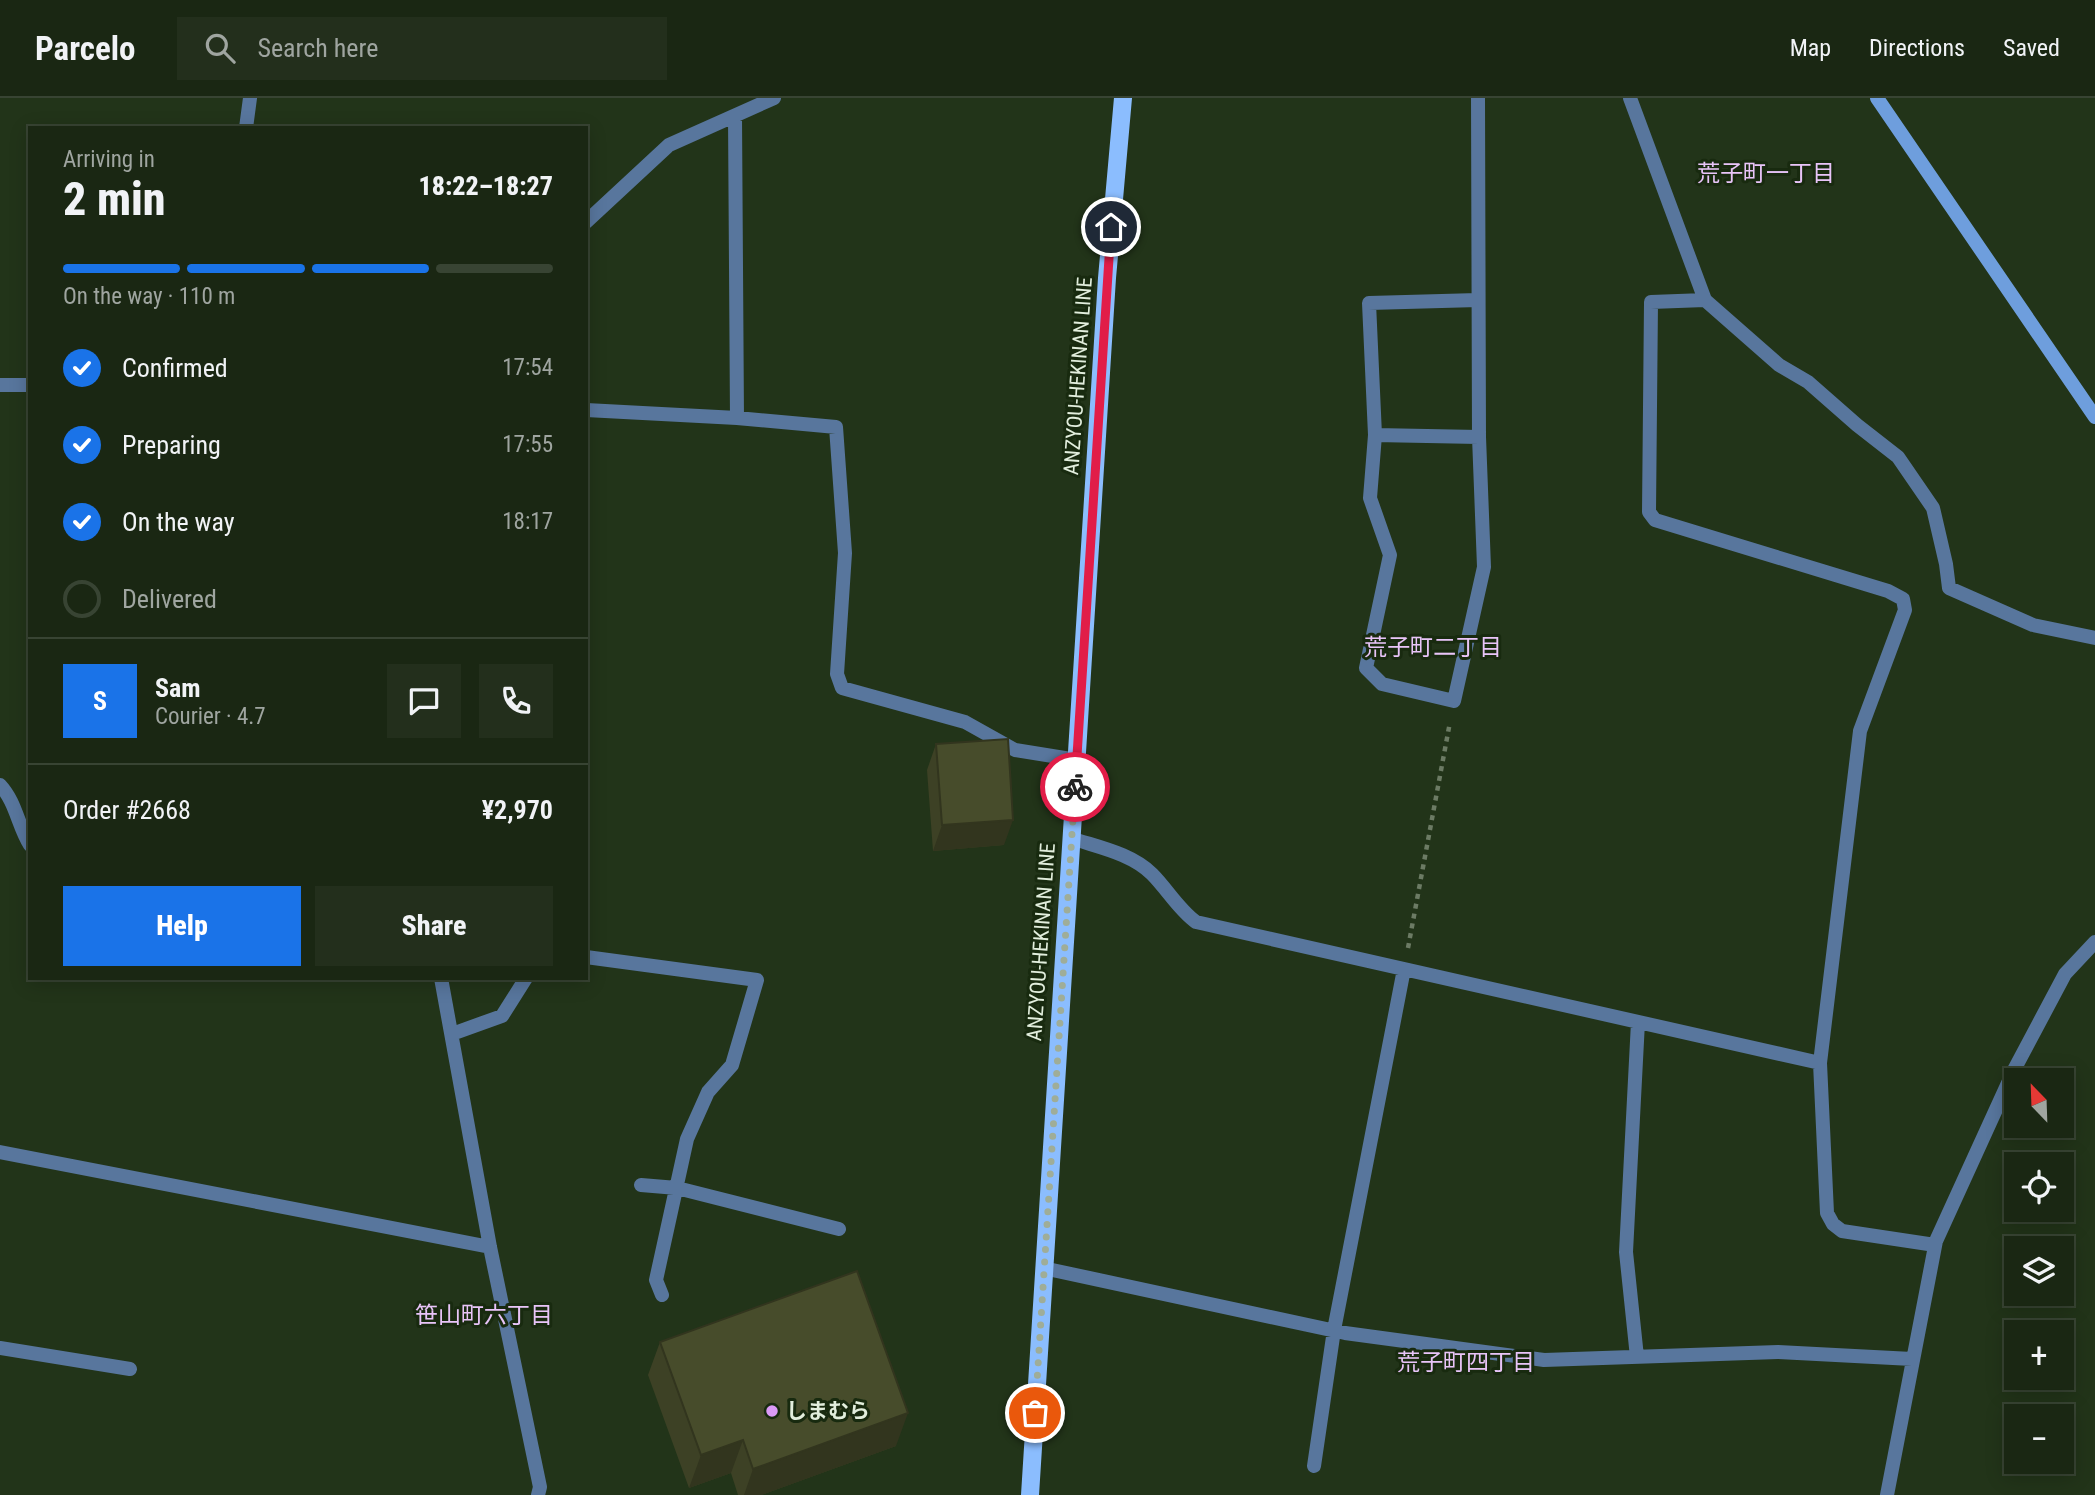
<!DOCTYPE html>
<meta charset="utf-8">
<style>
:root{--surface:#1a2713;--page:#232f1c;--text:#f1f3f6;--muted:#9fa5a0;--line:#384433;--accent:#1a73e8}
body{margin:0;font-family:"Roboto Condensed","Noto Sans JP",sans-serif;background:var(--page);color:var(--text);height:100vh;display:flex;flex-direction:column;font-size:26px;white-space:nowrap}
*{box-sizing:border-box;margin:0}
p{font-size:23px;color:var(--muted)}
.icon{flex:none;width:38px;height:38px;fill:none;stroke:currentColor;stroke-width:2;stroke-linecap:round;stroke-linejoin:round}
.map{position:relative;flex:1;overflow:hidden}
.details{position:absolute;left:28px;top:28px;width:560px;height:854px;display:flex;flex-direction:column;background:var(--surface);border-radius:0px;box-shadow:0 4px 18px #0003,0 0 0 2px var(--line)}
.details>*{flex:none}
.needle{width:46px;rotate:337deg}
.tools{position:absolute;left:2004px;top:970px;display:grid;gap:14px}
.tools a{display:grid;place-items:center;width:70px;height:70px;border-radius:0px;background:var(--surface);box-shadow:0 4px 18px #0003,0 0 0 2px var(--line);font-size:35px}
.pin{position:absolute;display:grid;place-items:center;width:60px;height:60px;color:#fff;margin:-30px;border:4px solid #fff;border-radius:50%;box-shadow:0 2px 7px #0007}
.courier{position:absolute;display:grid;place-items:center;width:70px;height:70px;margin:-35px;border:5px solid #e11d48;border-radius:50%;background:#fff;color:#222;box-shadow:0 2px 9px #0007}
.head em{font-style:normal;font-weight:800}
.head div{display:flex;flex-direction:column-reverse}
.head{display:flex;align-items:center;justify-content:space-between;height:119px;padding:0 35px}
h1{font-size:46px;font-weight:800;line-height:52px}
.bar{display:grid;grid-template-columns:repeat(4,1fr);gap:10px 7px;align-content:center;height:84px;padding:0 35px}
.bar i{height:9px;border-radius:5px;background:var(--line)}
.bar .on{background:var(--accent)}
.bar p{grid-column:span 4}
.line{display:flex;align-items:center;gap:18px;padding:0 35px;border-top:2px solid var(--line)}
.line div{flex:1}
.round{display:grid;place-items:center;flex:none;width:74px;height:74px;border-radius:0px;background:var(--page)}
ol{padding:0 35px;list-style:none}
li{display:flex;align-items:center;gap:21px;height:77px}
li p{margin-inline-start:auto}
li .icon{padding:7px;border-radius:50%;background:var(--accent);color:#fff;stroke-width:4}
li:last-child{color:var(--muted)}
li i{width:38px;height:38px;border:4px solid var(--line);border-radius:50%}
.cta{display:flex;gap:14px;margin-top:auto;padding:14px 35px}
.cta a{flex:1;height:80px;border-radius:0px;background:var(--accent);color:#fff;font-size:28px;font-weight:800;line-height:80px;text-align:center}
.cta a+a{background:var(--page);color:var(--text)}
header{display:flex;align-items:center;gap:42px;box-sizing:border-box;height:98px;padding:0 35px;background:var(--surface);border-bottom:2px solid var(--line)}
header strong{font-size:33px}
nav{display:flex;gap:38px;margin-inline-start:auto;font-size:24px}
.search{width:490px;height:63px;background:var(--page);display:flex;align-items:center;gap:18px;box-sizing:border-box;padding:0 24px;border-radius:0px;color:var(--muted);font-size:26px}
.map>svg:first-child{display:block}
</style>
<header>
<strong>Parcelo</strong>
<div class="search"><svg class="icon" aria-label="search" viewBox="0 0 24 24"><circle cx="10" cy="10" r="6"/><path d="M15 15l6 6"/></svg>Search here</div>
<nav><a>Map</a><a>Directions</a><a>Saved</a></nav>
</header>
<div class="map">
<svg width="2095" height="1397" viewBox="0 0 2095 1397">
<rect width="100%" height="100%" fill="#223419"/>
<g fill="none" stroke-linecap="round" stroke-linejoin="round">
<!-- path -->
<path stroke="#6c7b64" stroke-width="4.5" stroke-dasharray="5 5" stroke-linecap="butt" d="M1408,850L1450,624"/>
<!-- street -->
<path stroke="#58769d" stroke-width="14" d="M1630,0L1705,202L1779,267L1808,284L1857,327L1898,359L1933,410L1946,466L1949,490L2033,527L2095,540
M735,18L737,320
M246,30L250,0
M586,124L669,47L774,0
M1478,202L1369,205L1375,337L1370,400L1390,457L1366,570L1382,586L1454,603L1484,469L1479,339
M1705,202L1651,204L1649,414L1655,422L1888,493L1903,501L1905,512L1860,633L1820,965L1827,1115L1833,1126L1842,1133L1935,1147
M0,287H30
M586,312L737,320L836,329L845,455L837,576L842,590L965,624L1015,652L1077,662
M1375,337L1479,339L1478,0
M0,687C16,704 18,728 30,747
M1071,740C1097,749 1131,755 1152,776C1167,791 1179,812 1196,824L1820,965
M586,859L757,882L732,967L708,994L687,1041L656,1182L662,1197
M441,880L490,1149L540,1389L538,1397
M452,936L502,918L526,880
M0,1054L490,1149
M641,1087L677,1090L839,1131
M1043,1170L1345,1235L1544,1262L1778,1254L1912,1261
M0,1250L130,1271
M1637,1259L1626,1154L1638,924
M1314,1368L1334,1232L1404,871
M1887,1397L1936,1143L2014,972L2065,876L2095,844"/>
<!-- secondary -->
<path stroke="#6e9edd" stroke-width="14" d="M1877,0L2095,319"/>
<!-- primary -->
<path stroke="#8bbdfe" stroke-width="18" d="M1030,1397L1107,180L1123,0"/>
</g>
<!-- wall -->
<path fill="#3d4125" d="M936,646L1004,747L933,753L927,672Z
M660,1244L896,1348L761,1397H738L731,1375L689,1390L648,1277Z"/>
<!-- shaded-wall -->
<path fill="#32351e" d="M1013,722L1004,747L933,753L942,727Z
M908,1315L896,1348L761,1397H744L753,1371Z
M743,1342L731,1375L689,1390L701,1357Z"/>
<!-- building -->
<path fill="#474c2b" stroke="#32351e" stroke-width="2" d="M1008,641L1013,722L942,727L936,646Z
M857,1173L908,1315L753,1371L743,1342L701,1357L660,1244Z"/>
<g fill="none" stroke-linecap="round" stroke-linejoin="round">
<!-- done -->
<path stroke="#9fad98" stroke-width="7" stroke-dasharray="0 12.6" d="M1035,1315L1075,689"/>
<!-- route -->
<path stroke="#e11d48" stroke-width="9" d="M1075,689L1111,129"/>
</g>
<!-- markers -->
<circle fill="#db9af6" stroke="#182a0f" stroke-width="2.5" cx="772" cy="1313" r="7"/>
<g text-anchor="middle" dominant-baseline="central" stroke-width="6" stroke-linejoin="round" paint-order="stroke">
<!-- street labels -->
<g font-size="21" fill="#e2eedd" stroke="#182a0f">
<text transform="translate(1078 278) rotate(-86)">ANZYOU-HEKINAN LINE</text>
<text transform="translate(1041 844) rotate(-86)">ANZYOU-HEKINAN LINE</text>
</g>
<!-- poi labels -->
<g font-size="21" font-weight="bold" fill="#e2eedd" stroke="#182a0f" text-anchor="start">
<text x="786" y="1313">しまむら</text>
</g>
<!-- neighbourhood labels -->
<g font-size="23" fill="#e8c4f8" stroke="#182a0f">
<text x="1766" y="75">荒子町一丁目</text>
<text x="1433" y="549">荒子町二丁目</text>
<text x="484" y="1217">笹山町六丁目</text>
<text x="1466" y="1264">荒子町四丁目</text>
</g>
</g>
</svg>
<div class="tools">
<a><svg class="needle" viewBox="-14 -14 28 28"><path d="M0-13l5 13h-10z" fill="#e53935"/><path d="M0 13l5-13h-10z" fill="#9fa5a0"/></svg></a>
<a><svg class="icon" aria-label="locate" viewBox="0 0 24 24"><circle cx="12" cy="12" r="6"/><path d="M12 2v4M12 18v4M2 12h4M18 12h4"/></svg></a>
<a><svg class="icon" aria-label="layers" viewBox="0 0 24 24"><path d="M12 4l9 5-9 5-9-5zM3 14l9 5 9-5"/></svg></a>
<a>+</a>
<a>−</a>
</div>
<div class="pin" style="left:1035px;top:1315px;background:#ea580c"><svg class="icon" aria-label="bag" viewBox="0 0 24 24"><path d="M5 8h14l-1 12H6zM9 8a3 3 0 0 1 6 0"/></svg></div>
<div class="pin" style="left:1111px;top:129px;background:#1f2937"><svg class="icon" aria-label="home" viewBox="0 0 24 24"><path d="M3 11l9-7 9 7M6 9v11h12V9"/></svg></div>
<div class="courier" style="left:1075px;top:689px"><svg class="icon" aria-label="bike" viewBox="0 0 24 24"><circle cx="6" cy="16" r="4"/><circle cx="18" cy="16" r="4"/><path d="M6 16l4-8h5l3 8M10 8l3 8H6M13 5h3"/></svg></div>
<section class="details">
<div class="head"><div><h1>2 min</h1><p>Arriving in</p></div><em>18:22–18:27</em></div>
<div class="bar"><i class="on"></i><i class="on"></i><i class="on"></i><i></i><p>On the way · 110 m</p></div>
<ol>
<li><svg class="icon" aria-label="check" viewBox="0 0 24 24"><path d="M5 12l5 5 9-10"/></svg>Confirmed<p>17:54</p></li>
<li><svg class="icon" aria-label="check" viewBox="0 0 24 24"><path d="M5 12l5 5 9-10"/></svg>Preparing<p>17:55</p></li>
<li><svg class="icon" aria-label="check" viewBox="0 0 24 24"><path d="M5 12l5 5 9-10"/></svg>On the way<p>18:17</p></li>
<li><i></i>Delivered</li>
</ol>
<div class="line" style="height:126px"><b class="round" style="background:var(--accent);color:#fff">S</b><div><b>Sam</b><p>Courier · 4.7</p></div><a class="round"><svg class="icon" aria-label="chat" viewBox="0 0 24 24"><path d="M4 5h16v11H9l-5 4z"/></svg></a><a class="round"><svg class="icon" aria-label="phone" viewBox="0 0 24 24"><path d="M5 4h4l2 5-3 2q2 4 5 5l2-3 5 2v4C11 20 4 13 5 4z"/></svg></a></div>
<div class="line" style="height:91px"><div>Order #2668</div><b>¥2,970</b></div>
<div class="cta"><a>Help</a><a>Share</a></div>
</section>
</div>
